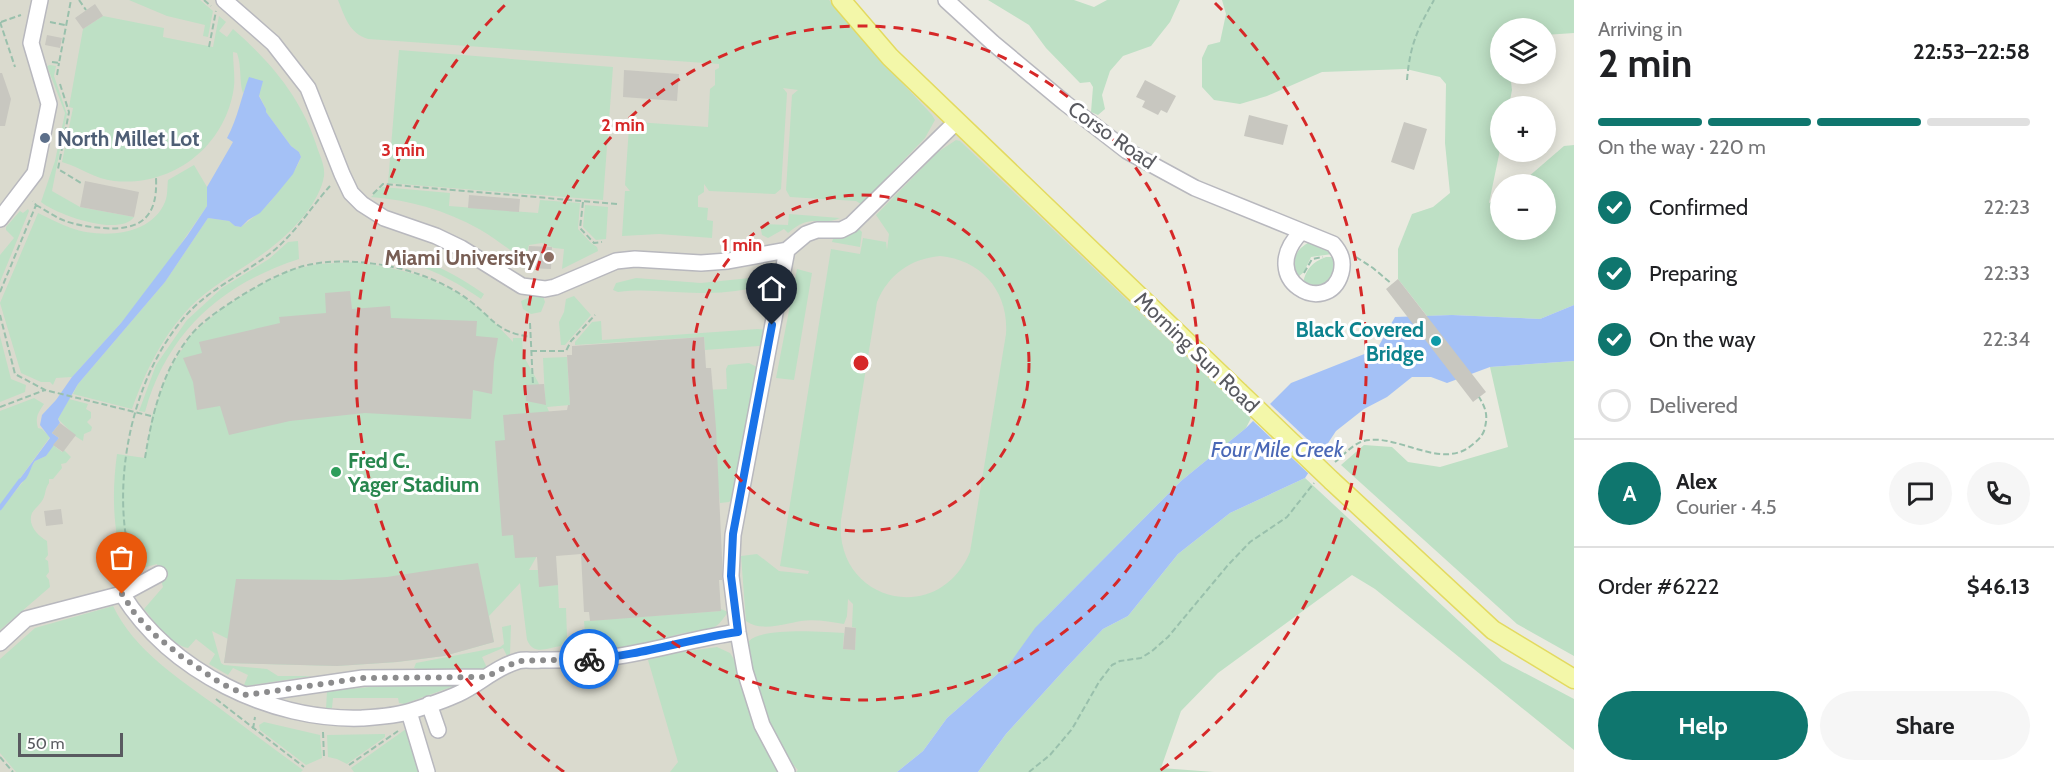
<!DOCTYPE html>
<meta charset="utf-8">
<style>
:root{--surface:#fff;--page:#f6f6f6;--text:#202124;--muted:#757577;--line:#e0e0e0;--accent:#0f766e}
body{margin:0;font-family:Cabin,sans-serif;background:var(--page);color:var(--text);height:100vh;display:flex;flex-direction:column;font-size:22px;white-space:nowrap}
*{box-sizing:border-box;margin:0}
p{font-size:20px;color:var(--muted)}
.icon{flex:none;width:33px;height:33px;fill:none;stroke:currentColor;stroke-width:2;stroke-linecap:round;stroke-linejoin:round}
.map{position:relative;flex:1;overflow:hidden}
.side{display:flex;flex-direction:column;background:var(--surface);width:480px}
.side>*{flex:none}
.tools{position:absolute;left:1490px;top:18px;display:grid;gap:12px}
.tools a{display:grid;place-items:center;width:66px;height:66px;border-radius:50%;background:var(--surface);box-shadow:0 3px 15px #0003;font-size:30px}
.scale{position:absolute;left:18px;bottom:15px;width:105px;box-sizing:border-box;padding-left:6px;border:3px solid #595a60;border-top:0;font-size:16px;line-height:21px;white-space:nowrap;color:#595a60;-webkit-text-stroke:4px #fff;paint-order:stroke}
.pin{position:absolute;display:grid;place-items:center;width:51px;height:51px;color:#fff;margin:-62px -26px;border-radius:50% 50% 50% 0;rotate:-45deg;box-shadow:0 0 6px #0007}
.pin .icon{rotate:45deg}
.courier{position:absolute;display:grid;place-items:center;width:60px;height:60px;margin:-30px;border:4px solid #1a73e8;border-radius:50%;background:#fff;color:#222;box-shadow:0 2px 8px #0007}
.summary em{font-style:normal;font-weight:700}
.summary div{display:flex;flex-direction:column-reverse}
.summary{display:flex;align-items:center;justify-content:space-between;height:102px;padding:0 24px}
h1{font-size:39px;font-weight:700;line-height:45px}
.bar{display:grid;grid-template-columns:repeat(4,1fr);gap:9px 6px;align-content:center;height:72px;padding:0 24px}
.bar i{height:8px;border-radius:4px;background:var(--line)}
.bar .current{background:var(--accent)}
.bar p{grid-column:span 4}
.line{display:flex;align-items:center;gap:15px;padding:0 24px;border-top:2px solid var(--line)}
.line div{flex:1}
.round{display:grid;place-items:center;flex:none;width:63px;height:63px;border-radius:32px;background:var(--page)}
ol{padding:0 24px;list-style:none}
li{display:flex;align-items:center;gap:18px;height:66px}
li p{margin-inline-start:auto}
li .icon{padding:6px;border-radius:50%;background:var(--accent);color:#fff;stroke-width:4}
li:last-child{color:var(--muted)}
li i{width:33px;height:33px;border:3px solid var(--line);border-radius:50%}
.cta{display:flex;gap:12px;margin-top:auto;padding:12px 24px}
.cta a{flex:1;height:69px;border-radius:36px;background:var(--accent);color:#fff;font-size:24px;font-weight:700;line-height:69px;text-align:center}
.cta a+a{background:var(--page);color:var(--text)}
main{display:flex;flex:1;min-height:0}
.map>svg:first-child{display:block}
</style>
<main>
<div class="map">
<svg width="1574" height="772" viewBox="0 0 1574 772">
<rect width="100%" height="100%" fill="#eaeae0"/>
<!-- education -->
<path fill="#dadace" d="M0,0H841L1239,392L811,772H0Z"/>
<!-- green -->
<path fill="#bee0c5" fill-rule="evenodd" d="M129,0H200L213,11L208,37L203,36L205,25L167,16Z
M338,0H829L856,33L932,115L935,120L925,138L861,204L856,201L790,197L786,190L792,95L798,90L783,88L787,93L781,189L775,194L709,191L704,184V192L698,196V207L708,208L707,220L713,221L712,238L659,234L622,236L625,191H630L625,185L629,127L636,122L708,127L710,89L715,85V70L719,68V64L368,39C349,33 345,17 338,0Z
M988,0H1074L1094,7L1107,0H1180L1170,22L1151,46L1123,56L1110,71L1102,95L1105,109L1098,115L1091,112L1093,87L1090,82L1080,83L1046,48L1029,25Z
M1222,0H1574V33L1545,35V28H1500V74H1510L1512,90L1509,106H1500V150L1489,203L1500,197V230H1545V184H1520L1564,146L1574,145V305L1540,319L1452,315L1427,316L1398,279V249L1412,214L1433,207L1450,193L1445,143L1446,84L1440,77L1406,69L1322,72L1267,96L1240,104L1214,100L1202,87V58L1208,45L1220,42L1226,14Z
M103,16L164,28L163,37L213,47L219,16L226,22L219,31L227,37L233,29C272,63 303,100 318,150C321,158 325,167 324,176C320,201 296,227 278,242C250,266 216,281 190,307C162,337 146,370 132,409L73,394L78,384L165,282L208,218L229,221L235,226L241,227C252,218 265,209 275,196C278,192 280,188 283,184C291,175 297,169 301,157L299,152L291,146L266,112V109L250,77L243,93C239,83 242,67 237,53L233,52C233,66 236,79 233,93C222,149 171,187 114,181C95,179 80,167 62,162L73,108L69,107L83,29Z
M399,50L613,67L603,200L388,183Z
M50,65L56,66L54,76L67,114L52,191L80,207L134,217C120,237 57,215 41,202L55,161L65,113L47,66Z
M956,140L960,141L1251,418L1246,428L1181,481L1044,619L1010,663L947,718L923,751L897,772H796L798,770C775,747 742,674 749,641C763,627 824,632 844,633L843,649L855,650L856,628L852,627L853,604L848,599L847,616L844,624C831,622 815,619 801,621C784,624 761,632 746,621L741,556L757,554L779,571L808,574L809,571L780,566L831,249L860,254L863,238L886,242L887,250L889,234L876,215L938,152ZM940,256C982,260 1009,292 1006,334L970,552C938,628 834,602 841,520L877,302C889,274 910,259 940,256Z
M194,165L207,187V206L158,277L121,323L72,377L56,378L53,385L50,382H41L21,373L0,303L38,213C49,218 60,224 71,228C102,239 151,236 165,202C168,195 167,187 168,180Z
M382,187L450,193L449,206L538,213L540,200L580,203L578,229L591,243L597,247L598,251L562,269L564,249L554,248L542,243L529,245L525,260C509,250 495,238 479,229C445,210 409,200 371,197Z
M585,205L608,207L606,239L596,240L583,227Z
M28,209L29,211L0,282V255L14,238L6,230V227L20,211L23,213Z
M789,214L840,218C819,227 812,212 788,233L784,229L768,238L762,235L761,230L763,229V224L788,225Z
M859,229L862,232L860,247L832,242L833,239L852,234Z
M298,241L299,259C222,284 167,332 145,412L139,411L156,365L187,320L222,288L269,259L288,242Z
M1310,242L1323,243L1332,254L1311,257L1304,272L1298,277C1290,262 1295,249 1310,242Z
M386,250C423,258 453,272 484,294L481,299C448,276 423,265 384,256Z
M1326,257H1335L1337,267C1328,283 1321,291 1303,283C1306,269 1312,262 1326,257Z
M356,262C428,273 463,286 513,342V338H522L523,355L538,382L545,399L543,358L567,357L570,405L547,407L551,416L543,545L529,570H538L540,586L558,585L559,608H566L567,637L561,646C547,648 534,656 527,640L520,583L489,616L494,642L444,656L397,662L337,666L224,663L228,639L212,631L221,663L224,665L267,669L278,676H312L246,686L244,685L248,675L233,668L228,675L209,664L215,654L196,639L188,648C171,645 155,622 144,609L163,587L157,564L124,573C114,529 111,500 117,454L145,458L152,416L169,370L191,335L221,309L256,287L291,270L318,264Z
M797,269L812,273L794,380L776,378Z
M760,277L764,280V286C745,290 726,293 707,293C676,294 650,288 618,292L613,290L616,283L636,278L701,283Z
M535,295L543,296L545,302L541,312L531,314L523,309L521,301Z
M574,296L591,315L565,345H561L559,322L564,312L566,299Z
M601,321L602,340L758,329L767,330L762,345L759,346L705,350L704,337L575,345V342L592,322Z
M0,336L11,379L26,385L25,392L0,402Z
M1574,361V656L1517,624L1341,465L1364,445L1392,447L1408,462L1440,467L1508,447L1490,367Z
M749,363L759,368L735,496L729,502L720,503L708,390L727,389L726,369L728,365Z
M34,398L44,404C38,413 35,417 38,428L42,429L50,437L0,506V411Z
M69,399L88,404L86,409L91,412V418L87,422L92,427L91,431L84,434L83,441L75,436L58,419Z
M53,445L62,452L64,450L71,457L66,463L61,464L62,468L53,479H49V483C45,489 46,491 44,497C42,503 35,508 32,513C27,525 38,536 47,541L48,555L45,559L48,561L49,572L46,576L49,580L50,587L0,630V510L22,483L35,461L46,456Z
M1305,478L1502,661L1574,699V750L1375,589L1352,575L1218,673L1181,711L1161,768L1214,772H978L1006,734L1066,668L1103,629L1128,616L1178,554L1230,513Z
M113,606C134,650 179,679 218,707C246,728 274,749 303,770L301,772H16L0,753V659L35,628Z
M721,609L728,612C724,617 721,623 716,626C708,632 698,630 689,632C655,638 623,658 589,645L585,634L584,621L720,611Z
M511,625L510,654L507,656L503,648L482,657L487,668L485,669H417L414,668L416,663L500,647L504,644L502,627Z
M717,647L730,653L735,661L752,710L780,772H670L678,762L648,660L669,654Z
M391,685L454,686L404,704L399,703L398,698H333L332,708L326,709L327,691Z
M264,722L320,735L322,758L306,765L260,730L259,725Z
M406,729L420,772H354L351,768Z
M383,734H385V737L347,764L337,759L328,757L327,735Z"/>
<!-- water -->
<path fill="#a4c1f6" d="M249,77L263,81L259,96L266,109V112L291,146L299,152L301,157L293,174L275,196L260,213L248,220L241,227L235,226L229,221L208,218L165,282L78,384L58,419L60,423L52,433L59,438L46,456L35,461C29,469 29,483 16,484L50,438L40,425L42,415L56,400L72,377L121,323L187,236L207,206V187L233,142L227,138C238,118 241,97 249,77Z
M1574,305V361L1490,367L1447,383L1431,377H1412L1387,397L1364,409L1336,431L1305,478L1230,513L1178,554L1128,616L1103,629L1066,668L1006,734L978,772H897L923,751L947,718L1010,663L1035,628L1181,481L1246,428L1291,383L1377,349L1395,317L1452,315L1540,319Z"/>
<!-- pier -->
<path fill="#eaeae0" d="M1268,402L1324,455L1310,475L1251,419Z"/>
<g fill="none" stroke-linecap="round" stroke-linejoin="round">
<!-- stream -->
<path stroke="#a4c1f6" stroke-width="4.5" d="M0,508L20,481"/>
</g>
<!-- building -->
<path fill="#c8c7c0" d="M95,4L103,16L83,29L75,18Z
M47,35L62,38L60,48L45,45Z
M624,70L679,74L677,101L623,97Z
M0,73H2L11,99L5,126H0Z
M1145,80L1176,96L1167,113L1161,110L1158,115L1142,107L1145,101L1136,97Z
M1249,115L1288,125L1283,145L1244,136Z
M1404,122L1427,129L1414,170L1391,162Z
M85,181L139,192L134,217L80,207Z
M469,195L520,199L519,212L468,208Z
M529,246L552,247L551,269L527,268Z
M1398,279L1486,392L1473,402L1386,289Z
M350,291L352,309L390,306L391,318L477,321L476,336L498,338L494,362L492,394L473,390L471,419L365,413L290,421L229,435L220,406L197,410L193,382L183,358L202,353L199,342L280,323L279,317L326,313L325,293Z
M704,337L706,368H711L716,428L722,558V580H719L721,611L590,621L589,612H584L581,554L556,556L558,585L539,587L537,557L515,558L513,535L502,536L495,441L505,440L503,415L567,410L568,405H570L567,355H572V346Z
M544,384L546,405L526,401L525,385Z
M60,423L76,435L63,452L53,445L59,438L52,433Z
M61,509L63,524L46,526L44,511Z
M478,563L494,642L444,656L397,662L337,666L224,663L236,579L342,580L387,577Z
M845,627L856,628L855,650L843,649Z"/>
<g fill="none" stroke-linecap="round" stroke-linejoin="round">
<defs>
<path id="minor" d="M224,0L273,43L308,88L342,174L351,193L362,204L384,218L436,236L461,248L522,286L545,289L555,287L616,261L635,259L701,263L728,261L787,250L806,234L817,230H841L851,225L957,121
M946,0L993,43L1065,103L1127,151L1195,188L1333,244C1341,253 1344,261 1341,273C1328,319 1255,280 1301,232
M0,219L35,173L49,104L31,43L40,0
M122,594C171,672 271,721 362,718C378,717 396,716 411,711C427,706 443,701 458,694C478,685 496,667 518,661C524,659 533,661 540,660C564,660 589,660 613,657C655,651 696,638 738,632
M0,643L26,619L122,594L159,574
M246,695L363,678L485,677
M429,704L438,730
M409,712L427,772
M787,772L762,725L745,671L738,632L731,576L733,535L787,250"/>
<path id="major" d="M841,0L890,57L1239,392
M1332,481L1493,630L1574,679"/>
</defs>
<!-- minor casing -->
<use href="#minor" stroke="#b8b8be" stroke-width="18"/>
<!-- major casing -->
<use href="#major" stroke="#e3da60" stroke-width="21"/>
<!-- path -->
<path stroke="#99c0ac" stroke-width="2" stroke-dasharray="6 3" stroke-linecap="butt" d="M79,0L86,10
M204,0L211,6
M0,22L15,67
M1,22L21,15
M50,22L65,25
M209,47L216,11
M52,62L59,63L71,0
M57,75L59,63
M1407,80C1410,45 1417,30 1434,0
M60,84L69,112L58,169L81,183
M373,194L383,184L617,204
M583,202L580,228L594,243L602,242
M36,205C45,210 55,217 65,221C76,225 90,227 102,228C140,231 158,218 156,178
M1356,257L1373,268L1392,284
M1304,273L1312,259L1323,257
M0,292L36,205L33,201
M0,315L15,374L45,390L151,416
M530,323L533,385
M531,351H566L571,341L595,315
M0,407L45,390
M145,458C152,415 162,371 190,336C202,321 221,309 236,299C255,287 276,275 297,268C332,256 384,262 418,274C436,280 456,290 470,301C496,321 496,332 531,337
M1335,462C1345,454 1355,441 1369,440C1401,436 1443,470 1472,445C1477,441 1481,438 1484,431C1488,417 1487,410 1479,397
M135,569C132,557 127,543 125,530C116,456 139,363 192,309C218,283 253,270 280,245C299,227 313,205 330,186
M216,699L304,767
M253,729L255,717
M323,732L324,757
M0,757L13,772
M349,765L398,731
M1029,772L1050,755L1072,729L1099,682L1112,665L1120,661L1141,658L1152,651L1168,637L1228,565L1250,542L1287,517L1314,483"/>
<!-- minor -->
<use href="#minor" stroke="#fff" stroke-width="15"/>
<!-- major -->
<use href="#major" stroke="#f3f7a9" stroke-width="18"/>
<defs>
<path id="major-bridge" d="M1239,392L1332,481"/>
</defs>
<!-- major-bridge casing -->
<use href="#major-bridge" stroke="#e3da60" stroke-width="21" stroke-linecap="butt"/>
<!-- major-bridge -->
<use href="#major-bridge" stroke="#f3f7a9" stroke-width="18"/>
</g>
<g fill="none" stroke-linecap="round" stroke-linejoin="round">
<!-- done -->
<path stroke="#8c8c8d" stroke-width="6" stroke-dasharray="0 10.8" d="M122,594L135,614L155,635L182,657L222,684L246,695L363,678L486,677L518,661L589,659"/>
<!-- route -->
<path stroke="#1a73e8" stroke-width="8" d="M589,659C639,656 688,639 738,632L731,576L733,534L772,325"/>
</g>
<!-- distance rings -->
<g fill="none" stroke="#d62828" stroke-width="3" stroke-dasharray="10 8">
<circle cx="861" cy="363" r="168"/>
<circle cx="861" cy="363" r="337"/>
<path d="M564 772A505 505 0 0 1 507 3M1215 3A505 505 0 0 1 1158 772"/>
</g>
<!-- markers -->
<circle fill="#5c6f8a" stroke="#fff" stroke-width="2" cx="45" cy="138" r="6"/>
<circle fill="#8d6e63" stroke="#fff" stroke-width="2" cx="549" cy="257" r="6"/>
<circle fill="#0f9aa8" stroke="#fff" stroke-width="2" cx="1436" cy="341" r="6"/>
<circle fill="#2e9e5b" stroke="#fff" stroke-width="2" cx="336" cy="472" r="6"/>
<g text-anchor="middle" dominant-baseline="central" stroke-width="6" stroke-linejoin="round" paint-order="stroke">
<!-- street labels -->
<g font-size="21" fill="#595a60" stroke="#fff">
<text transform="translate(1112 135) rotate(35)">Corso Road</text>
<text transform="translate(1197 352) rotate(44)">Morning Sun Road</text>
</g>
<!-- service labels -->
<g font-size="21" font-weight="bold" fill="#4e5e75" stroke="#fff" text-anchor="start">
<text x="57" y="138">North Millet Lot</text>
</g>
<!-- education labels -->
<g font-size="21" font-weight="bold" fill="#785e54" stroke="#fff" text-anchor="end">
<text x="537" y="257">Miami University</text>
</g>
<!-- culture labels -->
<g font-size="21" font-weight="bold" fill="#0d838f" stroke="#fff" text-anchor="end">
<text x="1424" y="329">Black Covered<tspan x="1424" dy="24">Bridge</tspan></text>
</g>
<!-- leisure labels -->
<g font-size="21" font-weight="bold" fill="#27864d" stroke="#fff" text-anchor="start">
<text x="348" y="460">Fred C.<tspan x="348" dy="24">Yager Stadium</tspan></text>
</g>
<!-- water labels -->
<g font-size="22" font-style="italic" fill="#4a68b6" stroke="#fff">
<text x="1277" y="449">Four Mile Creek</text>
</g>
</g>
<circle cx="861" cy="363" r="9" fill="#d62828" stroke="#fff" stroke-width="3"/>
<g font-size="18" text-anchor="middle" font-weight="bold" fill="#d62828" stroke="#fff" stroke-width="6" stroke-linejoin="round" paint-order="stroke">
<text x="623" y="131">2 min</text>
<text x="403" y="156">3 min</text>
<text x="742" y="251">1 min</text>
</g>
</svg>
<div class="tools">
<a><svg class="icon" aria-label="layers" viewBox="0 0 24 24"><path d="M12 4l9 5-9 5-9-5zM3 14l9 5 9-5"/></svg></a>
<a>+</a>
<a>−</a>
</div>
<div class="scale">50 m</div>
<div class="pin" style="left:122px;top:594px;background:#ea580c"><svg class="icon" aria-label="bag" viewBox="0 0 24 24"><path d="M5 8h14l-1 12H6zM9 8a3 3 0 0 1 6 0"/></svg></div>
<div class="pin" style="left:772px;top:325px;background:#1f2937"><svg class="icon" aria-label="home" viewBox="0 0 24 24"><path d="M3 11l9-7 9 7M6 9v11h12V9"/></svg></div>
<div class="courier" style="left:589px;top:659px"><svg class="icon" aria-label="bike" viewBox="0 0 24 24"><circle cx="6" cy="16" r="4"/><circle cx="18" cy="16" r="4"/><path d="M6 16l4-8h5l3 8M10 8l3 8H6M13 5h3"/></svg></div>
</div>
<section class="side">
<div class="summary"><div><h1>2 min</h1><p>Arriving in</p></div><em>22:53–22:58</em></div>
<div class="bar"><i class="current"></i><i class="current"></i><i class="current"></i><i></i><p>On the way · 220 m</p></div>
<ol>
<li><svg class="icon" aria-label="check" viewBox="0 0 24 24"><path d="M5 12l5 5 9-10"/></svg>Confirmed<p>22:23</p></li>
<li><svg class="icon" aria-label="check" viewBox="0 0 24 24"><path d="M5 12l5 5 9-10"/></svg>Preparing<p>22:33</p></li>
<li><svg class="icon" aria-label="check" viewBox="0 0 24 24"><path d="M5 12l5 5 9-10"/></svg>On the way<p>22:34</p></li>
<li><i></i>Delivered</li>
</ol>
<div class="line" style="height:108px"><b class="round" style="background:var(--accent);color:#fff">A</b><div><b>Alex</b><p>Courier · 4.5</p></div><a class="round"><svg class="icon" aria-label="chat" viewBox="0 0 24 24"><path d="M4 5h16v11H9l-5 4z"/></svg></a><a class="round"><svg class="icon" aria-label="phone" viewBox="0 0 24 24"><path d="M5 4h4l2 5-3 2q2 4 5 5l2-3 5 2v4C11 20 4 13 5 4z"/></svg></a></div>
<div class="line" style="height:78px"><div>Order #6222</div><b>$46.13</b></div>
<div class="cta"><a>Help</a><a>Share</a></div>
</section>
</main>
